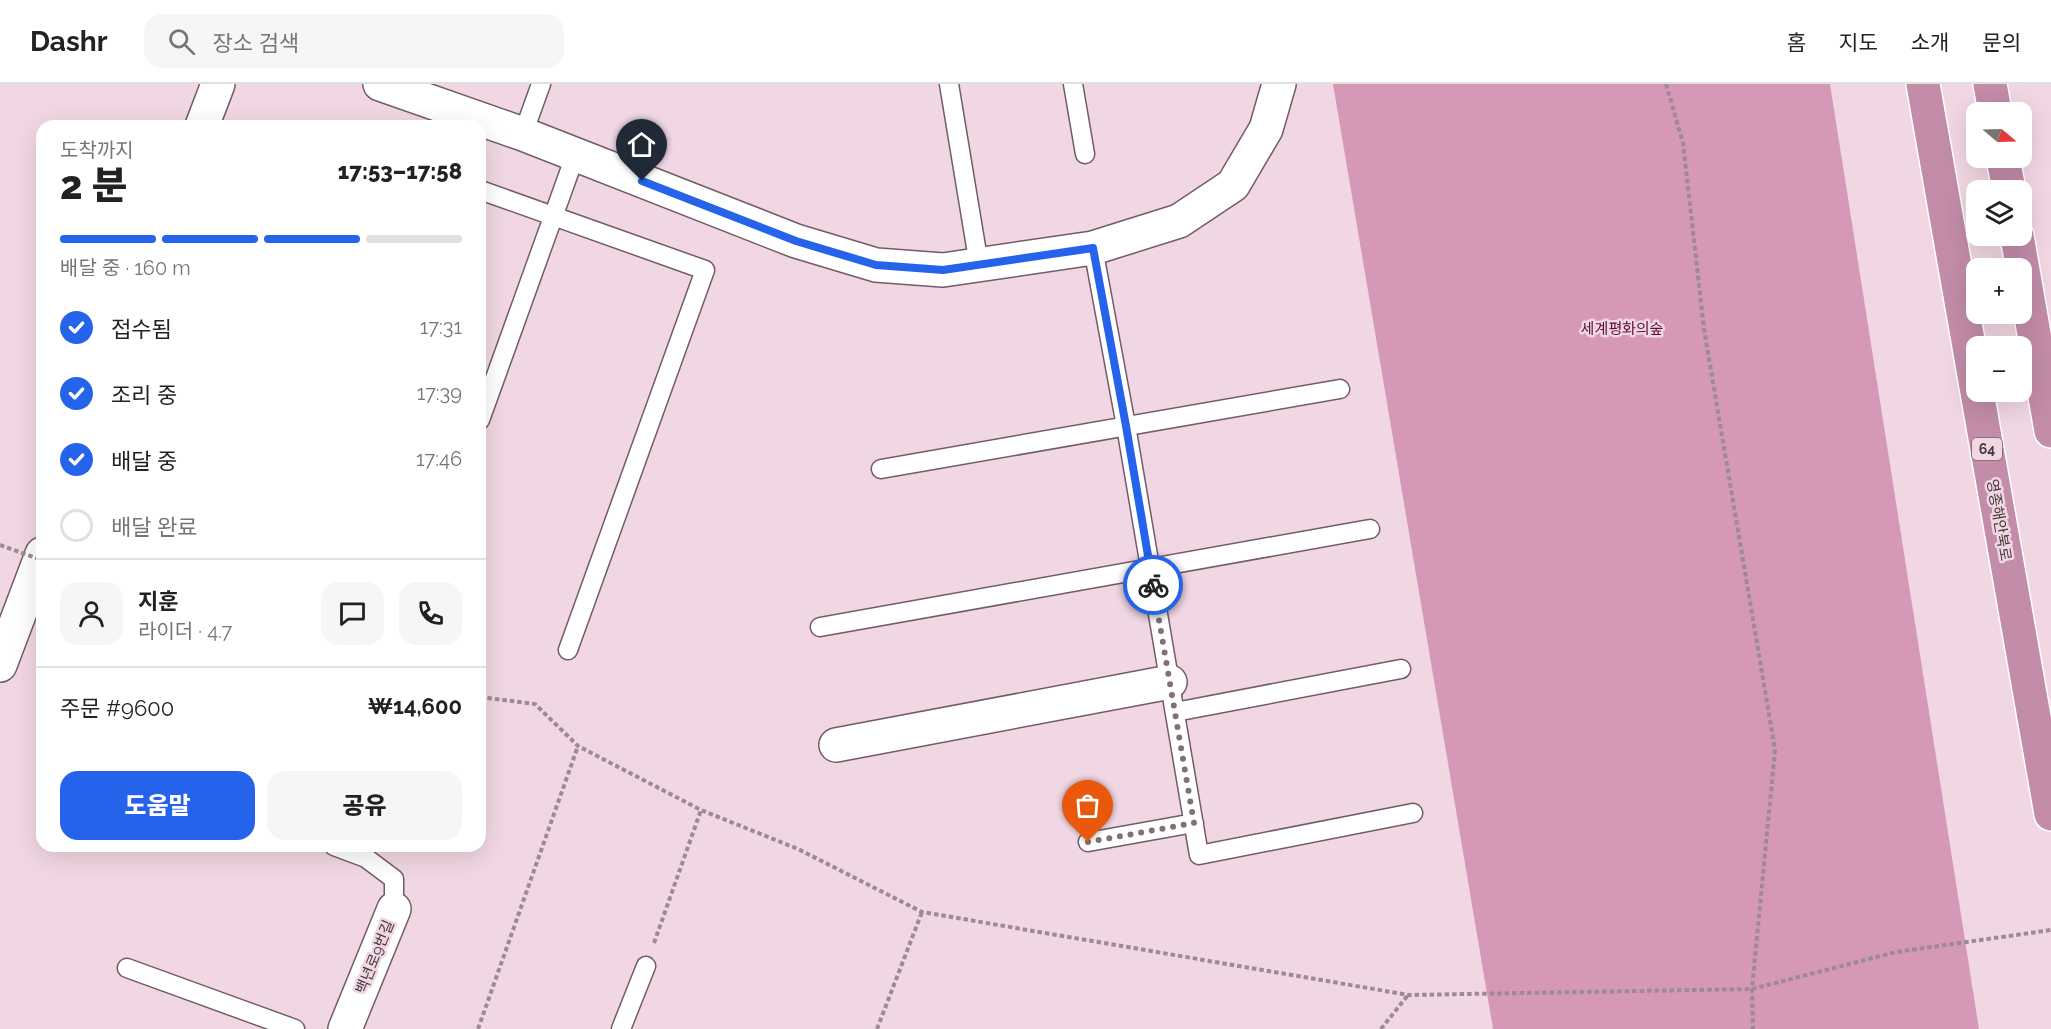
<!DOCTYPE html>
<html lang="ko">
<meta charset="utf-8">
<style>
:root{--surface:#fff;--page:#f6f6f6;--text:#222;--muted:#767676;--line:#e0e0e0;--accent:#2563eb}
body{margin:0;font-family:Raleway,"Noto Sans KR",sans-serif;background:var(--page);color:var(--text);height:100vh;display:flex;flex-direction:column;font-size:22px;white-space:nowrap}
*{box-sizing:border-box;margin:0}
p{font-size:20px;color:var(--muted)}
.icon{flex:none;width:33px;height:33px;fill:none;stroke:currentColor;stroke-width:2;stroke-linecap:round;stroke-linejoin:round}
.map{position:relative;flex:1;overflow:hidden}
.panel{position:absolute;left:36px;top:36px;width:450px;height:732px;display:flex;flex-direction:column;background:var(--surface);border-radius:18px;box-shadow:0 6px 24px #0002}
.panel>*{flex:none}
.needle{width:39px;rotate:109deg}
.buttons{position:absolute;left:1966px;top:18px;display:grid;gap:12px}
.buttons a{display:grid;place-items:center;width:66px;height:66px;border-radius:12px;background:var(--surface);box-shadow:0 6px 24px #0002;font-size:30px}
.pin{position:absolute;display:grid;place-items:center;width:51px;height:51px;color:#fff;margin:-62px -26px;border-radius:50% 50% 50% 0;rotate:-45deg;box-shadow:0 0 6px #0007}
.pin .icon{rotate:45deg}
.courier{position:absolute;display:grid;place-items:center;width:60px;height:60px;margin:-30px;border:4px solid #2563eb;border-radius:50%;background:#fff;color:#222;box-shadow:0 2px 8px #0007}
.summary em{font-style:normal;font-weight:800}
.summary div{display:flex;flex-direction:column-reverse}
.summary{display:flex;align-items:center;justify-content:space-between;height:102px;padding:0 24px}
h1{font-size:39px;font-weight:800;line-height:45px}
.bar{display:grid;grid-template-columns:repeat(4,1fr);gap:9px 6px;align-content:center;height:72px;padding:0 24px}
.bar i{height:8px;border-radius:4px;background:var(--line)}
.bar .current{background:var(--accent)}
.bar p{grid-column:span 4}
.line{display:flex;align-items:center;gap:15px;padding:0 24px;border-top:2px solid var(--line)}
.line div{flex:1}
.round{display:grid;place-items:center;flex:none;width:63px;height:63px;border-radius:18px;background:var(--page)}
ol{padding:0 24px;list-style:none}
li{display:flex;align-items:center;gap:18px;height:66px}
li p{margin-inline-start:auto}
li .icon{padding:6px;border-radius:50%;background:var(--accent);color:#fff;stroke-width:4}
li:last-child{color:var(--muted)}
li i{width:33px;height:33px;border:3px solid var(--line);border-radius:50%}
.button{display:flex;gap:12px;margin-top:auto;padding:12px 24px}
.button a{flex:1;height:69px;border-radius:18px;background:var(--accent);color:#fff;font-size:24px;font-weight:800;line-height:69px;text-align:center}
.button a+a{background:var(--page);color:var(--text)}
header{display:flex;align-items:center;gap:36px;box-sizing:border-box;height:84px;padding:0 30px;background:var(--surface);border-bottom:2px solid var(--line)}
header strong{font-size:28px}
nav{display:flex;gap:33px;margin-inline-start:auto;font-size:21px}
.search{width:420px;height:54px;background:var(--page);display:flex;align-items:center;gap:15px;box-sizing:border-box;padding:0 21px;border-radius:18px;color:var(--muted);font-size:22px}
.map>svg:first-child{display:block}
</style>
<header>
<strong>Dashr</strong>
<div class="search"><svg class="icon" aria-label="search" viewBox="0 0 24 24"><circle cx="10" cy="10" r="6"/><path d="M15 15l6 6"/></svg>장소 검색</div>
<nav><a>홈</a><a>지도</a><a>소개</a><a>문의</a></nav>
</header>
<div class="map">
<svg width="2051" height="945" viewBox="0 0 2051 945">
<rect width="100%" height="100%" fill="#f1d7e3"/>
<!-- green -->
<path fill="#d598b6" d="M1333,0H1830L1979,945H1493Z"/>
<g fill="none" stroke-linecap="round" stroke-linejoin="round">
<defs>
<path id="service" d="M949,0L979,181
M1073,0L1085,70
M523,50L541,0
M480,106L705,186L568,566
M1093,164L1126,342L1199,771L1413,729
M480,336L575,72
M881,385L1340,305
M820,543L1370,445
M1175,628L1401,585
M1088,758L1194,739
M334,762L366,774L394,795V825
M127,884L295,945
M621,945L646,882"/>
<path id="minor" d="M836,661L1170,598
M345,945L394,825"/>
<path id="tertiary" d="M380,0L523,50L796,157L876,181L943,186L1093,164L1179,137L1233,101L1266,45L1279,0
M202,42L218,0
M0,581L42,470"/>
<path id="trunk" d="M1923,0L2051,730
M1990,0L1995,28
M2003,74L2009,106
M2017,152L2051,347"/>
</defs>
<!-- service casing -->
<use href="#service" stroke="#725c66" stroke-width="21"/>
<!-- minor casing -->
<use href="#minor" stroke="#725c66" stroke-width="36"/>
<!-- tertiary casing -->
<use href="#tertiary" stroke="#725c66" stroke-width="36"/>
<!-- trunk casing -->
<use href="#trunk" stroke="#fff" stroke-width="36"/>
<!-- path -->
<path stroke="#9d8a93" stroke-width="4" stroke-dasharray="4.5 3" stroke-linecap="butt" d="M1666,0L1683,59L1704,245L1775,666L1752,905L1753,945
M480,613L535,620L578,662L701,726L798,765L922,828L1409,911L1752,905L1896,868L2051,846
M654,859L701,726
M478,945L578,662
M877,945L922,828
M1381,945L1408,911"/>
<!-- service -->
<use href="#service" stroke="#fff" stroke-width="18"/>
<!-- minor -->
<use href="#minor" stroke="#fff" stroke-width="33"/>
<!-- tertiary -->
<use href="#tertiary" stroke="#fff" stroke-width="33"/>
<!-- trunk -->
<use href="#trunk" stroke="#c38ca8" stroke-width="33"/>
<!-- path-bridge -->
<path stroke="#9d8a93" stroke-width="4" stroke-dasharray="4.5 3" stroke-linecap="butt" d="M0,461L42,476"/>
</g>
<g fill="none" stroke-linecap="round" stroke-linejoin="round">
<!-- done -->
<path stroke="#817078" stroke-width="6" stroke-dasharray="0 10.8" d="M1088,758L1194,739L1153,501"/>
<!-- route -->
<path stroke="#2563eb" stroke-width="8" d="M642,97L796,157L876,181L943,186L1093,164L1126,342L1153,501"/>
</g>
<g text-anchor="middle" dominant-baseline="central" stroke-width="5" stroke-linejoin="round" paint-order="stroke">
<!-- shield labels -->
<rect fill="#f1d7e3" stroke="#786870" stroke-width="1.5" x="1972" y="354" width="30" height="22" rx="4.5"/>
<g font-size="14" font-weight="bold" fill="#44393e">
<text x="1987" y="365">64</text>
</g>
<!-- park labels -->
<g font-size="15" fill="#5f0b40" stroke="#f1d7e3">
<text x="1622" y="245">세계평화의숲</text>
</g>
<!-- street labels -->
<g font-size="15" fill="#44393e" stroke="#f1d7e3">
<text transform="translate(1999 436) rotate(80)">영종해안북로</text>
<text transform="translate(375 873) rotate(-68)">백년로9번길</text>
</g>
</g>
</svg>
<div class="buttons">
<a><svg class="needle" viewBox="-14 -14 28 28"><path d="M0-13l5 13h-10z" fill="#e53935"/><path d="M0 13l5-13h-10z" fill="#767676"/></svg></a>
<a><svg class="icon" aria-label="layers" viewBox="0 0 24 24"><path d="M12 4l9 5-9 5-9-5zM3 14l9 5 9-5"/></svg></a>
<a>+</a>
<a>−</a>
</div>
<div class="pin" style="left:1088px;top:758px;background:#ea580c"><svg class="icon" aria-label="bag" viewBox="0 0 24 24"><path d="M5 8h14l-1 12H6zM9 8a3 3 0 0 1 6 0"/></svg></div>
<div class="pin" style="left:642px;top:97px;background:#1f2937"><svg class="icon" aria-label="home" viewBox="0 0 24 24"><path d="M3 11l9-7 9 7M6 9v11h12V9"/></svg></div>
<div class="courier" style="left:1153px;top:501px"><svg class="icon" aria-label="bike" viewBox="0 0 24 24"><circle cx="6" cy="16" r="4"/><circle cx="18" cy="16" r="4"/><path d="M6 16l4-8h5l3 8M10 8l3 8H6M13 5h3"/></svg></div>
<section class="panel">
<div class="summary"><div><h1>2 분</h1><p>도착까지</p></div><em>17:53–17:58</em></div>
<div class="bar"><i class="current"></i><i class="current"></i><i class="current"></i><i></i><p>배달 중 · 160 m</p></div>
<ol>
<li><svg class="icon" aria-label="check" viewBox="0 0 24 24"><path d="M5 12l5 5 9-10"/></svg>접수됨<p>17:31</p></li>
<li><svg class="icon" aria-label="check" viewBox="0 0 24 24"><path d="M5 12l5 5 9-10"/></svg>조리 중<p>17:39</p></li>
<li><svg class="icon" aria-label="check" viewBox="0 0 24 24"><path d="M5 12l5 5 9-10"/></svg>배달 중<p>17:46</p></li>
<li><i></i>배달 완료</li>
</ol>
<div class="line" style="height:108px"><a class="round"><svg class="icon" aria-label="person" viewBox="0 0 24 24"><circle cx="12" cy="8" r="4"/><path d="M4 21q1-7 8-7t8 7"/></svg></a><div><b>지훈</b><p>라이더 · 4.7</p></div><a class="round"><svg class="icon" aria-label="chat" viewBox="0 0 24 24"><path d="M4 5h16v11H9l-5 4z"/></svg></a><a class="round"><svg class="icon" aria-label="phone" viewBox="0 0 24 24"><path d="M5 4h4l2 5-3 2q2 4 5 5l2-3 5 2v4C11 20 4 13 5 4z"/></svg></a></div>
<div class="line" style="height:78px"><div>주문 #9600</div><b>₩14,600</b></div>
<div class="button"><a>도움말</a><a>공유</a></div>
</section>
</div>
